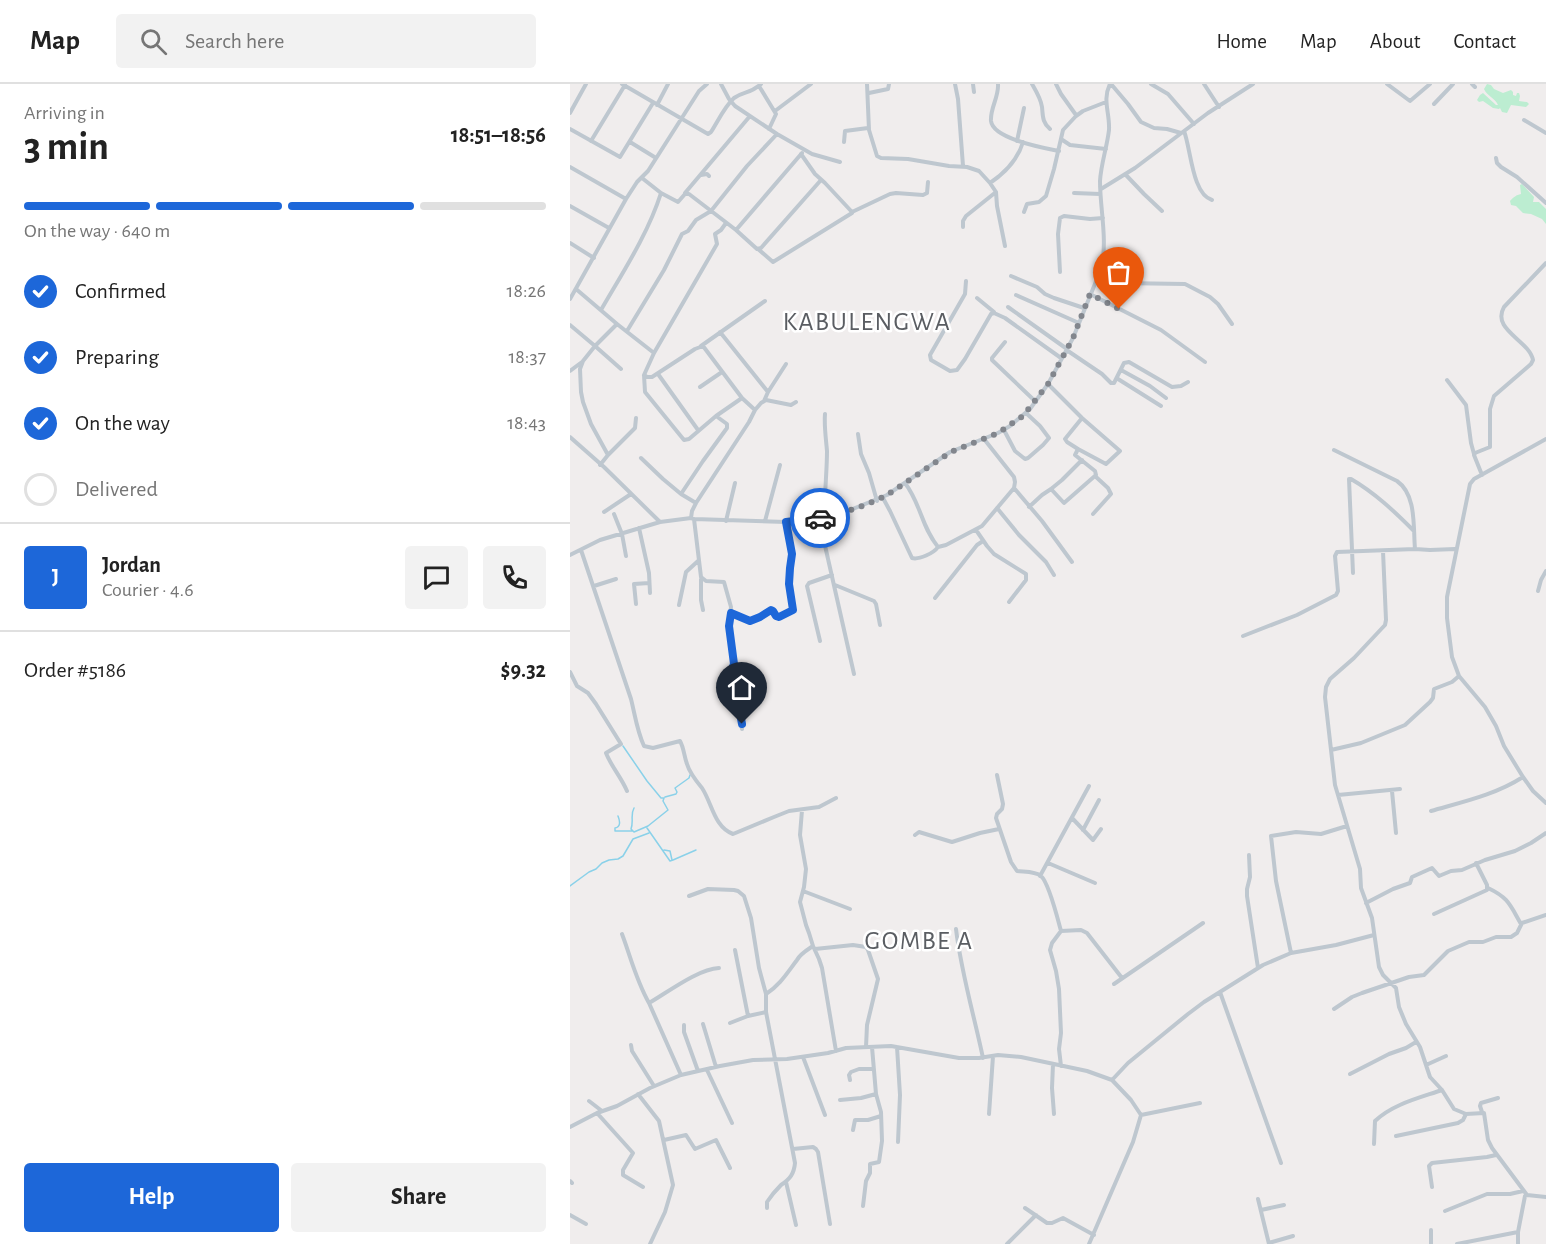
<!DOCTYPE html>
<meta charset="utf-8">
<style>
:root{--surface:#fff;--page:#f2f2f2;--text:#222;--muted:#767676;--line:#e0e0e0;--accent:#1d67d9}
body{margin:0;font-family:"Alegreya Sans",sans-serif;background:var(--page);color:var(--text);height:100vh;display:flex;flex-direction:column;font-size:22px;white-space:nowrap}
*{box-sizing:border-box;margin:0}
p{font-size:20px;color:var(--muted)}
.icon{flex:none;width:33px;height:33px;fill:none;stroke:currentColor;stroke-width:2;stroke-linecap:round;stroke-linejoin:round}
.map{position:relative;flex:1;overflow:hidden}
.panel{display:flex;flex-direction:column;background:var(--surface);width:570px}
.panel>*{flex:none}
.pin{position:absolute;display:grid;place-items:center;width:51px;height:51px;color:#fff;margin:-62px -26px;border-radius:50% 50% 50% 0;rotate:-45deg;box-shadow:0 0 6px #0007}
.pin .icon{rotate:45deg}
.courier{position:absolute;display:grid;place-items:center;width:60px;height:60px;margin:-30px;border:4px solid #1d67d9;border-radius:50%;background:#fff;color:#222;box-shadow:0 2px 8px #0007}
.head em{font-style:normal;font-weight:600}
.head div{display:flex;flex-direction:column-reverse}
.head{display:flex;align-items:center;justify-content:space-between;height:102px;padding:0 24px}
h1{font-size:39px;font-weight:600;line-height:45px}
.bar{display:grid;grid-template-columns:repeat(4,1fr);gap:9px 6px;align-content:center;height:72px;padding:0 24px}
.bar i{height:8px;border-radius:4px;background:var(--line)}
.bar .active{background:var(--accent)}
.bar p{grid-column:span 4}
.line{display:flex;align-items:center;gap:15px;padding:0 24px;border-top:2px solid var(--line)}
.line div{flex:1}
.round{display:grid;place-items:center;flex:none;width:63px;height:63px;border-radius:6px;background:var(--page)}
ol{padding:0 24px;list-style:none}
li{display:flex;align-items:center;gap:18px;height:66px}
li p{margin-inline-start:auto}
li .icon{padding:6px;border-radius:50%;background:var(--accent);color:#fff;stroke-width:4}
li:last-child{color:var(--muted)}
li i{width:33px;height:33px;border:3px solid var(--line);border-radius:50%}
.button{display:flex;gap:12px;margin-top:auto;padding:12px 24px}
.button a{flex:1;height:69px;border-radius:6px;background:var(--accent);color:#fff;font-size:24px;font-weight:600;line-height:69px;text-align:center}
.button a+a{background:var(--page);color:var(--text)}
header{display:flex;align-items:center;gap:36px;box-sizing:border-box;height:84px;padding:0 30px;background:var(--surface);border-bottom:2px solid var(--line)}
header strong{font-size:28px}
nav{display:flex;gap:33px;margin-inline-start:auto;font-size:21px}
.search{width:420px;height:54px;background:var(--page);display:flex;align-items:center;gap:15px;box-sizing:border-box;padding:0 21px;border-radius:6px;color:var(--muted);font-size:22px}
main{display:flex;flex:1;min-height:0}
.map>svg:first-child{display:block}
</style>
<header>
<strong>Map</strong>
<div class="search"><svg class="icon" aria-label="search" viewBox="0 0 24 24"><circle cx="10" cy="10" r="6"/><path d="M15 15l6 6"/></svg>Search here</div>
<nav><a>Home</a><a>Map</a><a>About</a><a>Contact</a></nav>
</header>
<main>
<section class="panel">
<div class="head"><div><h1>3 min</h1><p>Arriving in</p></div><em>18:51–18:56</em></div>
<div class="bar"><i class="active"></i><i class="active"></i><i class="active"></i><i></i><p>On the way · 640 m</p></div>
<ol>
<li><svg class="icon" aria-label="check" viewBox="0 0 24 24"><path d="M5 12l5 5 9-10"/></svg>Confirmed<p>18:26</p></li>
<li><svg class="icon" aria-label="check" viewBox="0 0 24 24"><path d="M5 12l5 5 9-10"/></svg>Preparing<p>18:37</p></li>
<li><svg class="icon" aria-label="check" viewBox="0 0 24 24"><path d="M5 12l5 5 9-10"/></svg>On the way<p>18:43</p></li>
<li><i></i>Delivered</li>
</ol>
<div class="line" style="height:108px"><b class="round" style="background:var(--accent);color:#fff">J</b><div><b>Jordan</b><p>Courier · 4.6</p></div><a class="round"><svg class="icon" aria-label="chat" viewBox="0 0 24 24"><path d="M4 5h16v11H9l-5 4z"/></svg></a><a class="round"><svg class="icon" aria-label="phone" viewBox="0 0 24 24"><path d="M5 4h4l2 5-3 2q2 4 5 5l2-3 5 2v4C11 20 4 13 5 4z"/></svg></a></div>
<div class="line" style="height:78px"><div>Order #5186</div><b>$9.32</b></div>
<div class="button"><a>Help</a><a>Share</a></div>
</section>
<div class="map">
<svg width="976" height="1160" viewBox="0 0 976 1160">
<rect width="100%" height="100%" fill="#f0eded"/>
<!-- green -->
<path fill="#bcedd1" d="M917,0L921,1L924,5L933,9L941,6L943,8V11L946,12L947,9H949L950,12L949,17L957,18L959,20L956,23L941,21L937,29L932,28L930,24L929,25L923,24L913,17L909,18L907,16L910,11L913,9L926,21H928C925,14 917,12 914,5Z
M952,100L964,113L963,118H969L976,125V140L972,135L961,130L953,129L946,122L941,121L940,117C944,113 946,111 951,110L950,101Z"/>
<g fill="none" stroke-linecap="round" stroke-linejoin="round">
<!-- stream -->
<path stroke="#8ad1e9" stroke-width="1.5" d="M53,662L77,697L91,714H94L93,717L98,726L78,742L64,748L61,745C64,737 60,731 64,724
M95,713L106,710L107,708L105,704L119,694L120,691
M48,732C50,737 51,743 45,744V747H62
M77,744L100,777L103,776
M94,766L100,767L102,776H103L126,766
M0,802L19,788L26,785L32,779L39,776L48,775L53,772L63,755L79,749"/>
<!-- minor -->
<path stroke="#bec7cf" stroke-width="4" d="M52,0L138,50L141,48C148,37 155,22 164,14C174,7 180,10 191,0
M151,0L159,15L165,22L207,50L242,70L270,78
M297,0L299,46L307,72L311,74L338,75L379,82L397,83L409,87L420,99L426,108L427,122L435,162
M385,0L388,15L393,82
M403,0L404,8
M428,0C429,13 420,24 421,37C423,55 474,64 489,67
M462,0C466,7 471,15 472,23C473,32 472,38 480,45
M486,0L491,10L506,31
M541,0L558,20L571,38L584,44L597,45L611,49
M581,0L598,10L624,40
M634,0L649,23
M817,0L840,17L860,0
M902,0L905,3
M189,2L206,30L199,45
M299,9L318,5L319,0
M864,20L883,0
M87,21L98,0
M205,27L241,0
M0,29L16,0
M954,36L976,49
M0,45L50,73L83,19
M614,47C621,65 622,110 642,116
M491,55L500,61L536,65
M21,57L55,1
M447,57L454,24
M60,58L86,74
M274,58L275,47L298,44
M231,70L245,90L255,99L282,128L320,110L326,109L353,111L357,109L358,98
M926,74L927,79L931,83L947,93L976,119
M0,83L56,115
M555,90L574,110L592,127
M131,91L137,90L139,92
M72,94L91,109L108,118L115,110H119L166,146L187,165L191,164L251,96
M420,99C435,89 448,75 453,58
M531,105L565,84L638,29L683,0
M115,109L180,32
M504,109L530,110
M0,122L39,144
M454,128L457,120L469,118L476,112L484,85L493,46L506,32L513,27L536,18
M393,143V137L396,132L426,108
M166,146L232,69
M0,159L24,174
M188,165L203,178L282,129
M490,188L488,150L490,134L494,132L520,135L533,134
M529,191L534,195L550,199L615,200L640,213L648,220L662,240
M441,192L467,203L475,210L484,214L514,224
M396,197L395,210L360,271L361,276L380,287L387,286L395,275L421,230L424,229L435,234L491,274
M6,205L47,240L84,269L147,160L145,150L151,146L156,139
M520,210L591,246L635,278
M446,211L509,239
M407,214L424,228
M0,215L56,115L67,98L78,87L129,7L137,0
M438,223L497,265
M31,226C53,188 78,150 91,109
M47,240L25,262L51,285
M0,241L25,262L13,277L10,285L11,308L13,318L21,340L38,371L30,381
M57,247L94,186L112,150L118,147L126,136L141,127L177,82L207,50
M150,248L198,308L194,317
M435,258L422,274V276L466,318
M131,262L195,217
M84,269L74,291L75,308L114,356L119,355L146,332L172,314
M495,269L498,267L532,290L541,299H544L546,295H548L591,322
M551,286L580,302L596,314
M0,287L12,278
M88,290L128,346
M74,291L77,293H82L125,265L133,262L172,314L185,326
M546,295L554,279L559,278L602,303L611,302L618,298
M877,296L896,321L901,359L904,370
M478,300L512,334L550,367L536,380L508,365
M130,303L152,288
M198,308L216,280
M255,330C254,342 256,355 257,367C257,389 254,411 255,433
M434,346L445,367L455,375L458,374L473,361L479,354L470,342L456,329
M288,350L291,370L299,389L307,417
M0,353L34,383L90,438
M976,355L904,395L900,400L877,513V534L882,573L889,592L915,623L926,642L934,662L953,693L963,707L976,719
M764,366L827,397C847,411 843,444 845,465
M38,371L65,344L66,334
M71,374L93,395L111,410
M912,391L904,371L905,369L920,363V325L924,312L961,280L963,276C959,256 921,246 934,223L976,179
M335,399C351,420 351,442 368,463L376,461L412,442L444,404L445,398L444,393L414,355
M444,404L472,437L502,478
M481,405L492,396L512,376
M313,414L320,427L342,474C349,476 364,469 368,463
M126,419L111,410L133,377L157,344V340L146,332
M459,423L472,411L481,405L494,419L526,391L525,387L505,371L508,365L497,358L495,355L512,334
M427,424L449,451L476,478L484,491
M34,428L61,410
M44,430L52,450L56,472
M523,430L541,410L538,404L525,392
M121,434L122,427L126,419L179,338L185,326L191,319L196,316L221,321L226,318
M124,435L131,493L136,497L154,498L161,523L159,541L163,580V585L172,645
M249,435L284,590
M156,437L165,399
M195,437L210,381
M69,444L79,489L80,509
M406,446L417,462L424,470L456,490V496L439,518
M11,466L61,615C65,631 67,647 74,662L83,664L110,657C114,664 114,672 117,680C119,687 127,698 132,704C142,719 144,743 163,750L204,733L219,727L249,723L266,714
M813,467L816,536L815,541L784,574L760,595L756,603L755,613L765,701L790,785L791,804L802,834L809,883L813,891L826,904L829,923L836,940L850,963L860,993L872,1006L884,1025L896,1030L914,1029L918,1056L922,1064L957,1111
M0,471L30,456L90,438L121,434L124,435L216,438L249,435L273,429L317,411L380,368L428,349L440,342L460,325L478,300L503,254L531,185C538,156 530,126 530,97C531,80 537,63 539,46C540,29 532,16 540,0
M783,489L779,395H781C805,409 824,427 844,447
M131,495V516L133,526
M265,501L304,517L306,520L310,541
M24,502L46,495
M968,507L971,496L976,487
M365,514L407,461L413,457
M66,520L64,500L79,499
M109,521L116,488L128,477
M161,529L180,537L190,533L201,526L203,527L206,532L209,533L223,526L219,500L220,484L222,470L216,438
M673,552L727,531L766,511L768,507L765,472L767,468L845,465L860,466L885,465
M250,557L237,502L239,499L262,491
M0,588L7,602L18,609L26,620L51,660L36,669C41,682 51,693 57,707
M761,666L791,659L835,641L860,618L863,614L864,605L882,598L889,592
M427,691L433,720L432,725L427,730L426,734L441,778L447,787C454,788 465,787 471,792C479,799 488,836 491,847
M822,707L826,749
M768,711L830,705
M232,726L230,751L236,785L234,803L230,818L236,841L239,849L243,862L249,875L252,884L266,967
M861,727C892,718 925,711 953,693
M502,734L523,756L531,745
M513,746L529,716
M345,751L349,748L382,758L410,749L429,745
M679,771L680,793L677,805V812L688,884
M478,779L525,799
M470,792L519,702
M918,804C939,814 940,821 951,840
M233,807L280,825
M119,812L138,805L164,806L168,807L174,812L181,834L189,884L196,910V928L225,1079C224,1090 220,1095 211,1101C206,1106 201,1112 197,1118V1124
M796,819L823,805L840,799L842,793L862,784L869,792L881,787L892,786L915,776L945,767L961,759L976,749
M864,830L917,806V801L906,779
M386,845C391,888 404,931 413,974
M491,847L482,859L480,866L486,887L489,905L491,949L489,965L491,982
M491,847L511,846L517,849L552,894
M52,850C61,874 66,896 79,919
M245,865L283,861L296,863L298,866L308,895L297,941L296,963
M165,866L178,932L196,928
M721,869L706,797L701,752L726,748L751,750L777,742
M544,900L633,839
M650,908L711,1079
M196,910C210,901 217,889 227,876C230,870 237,866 243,862
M764,925L782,913L792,909L839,893L854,891L878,867L899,858H913L926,853H941L947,849L952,839L976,831
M160,939L178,932
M133,940L146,983
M114,941V948L128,987
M61,961L62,967L84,1002
M327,963L330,1011L328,1058
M233,973L255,1031
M483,980L482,1004L484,1030
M856,981L876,972
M137,986L162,1039
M780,990L819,970L836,964L846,958
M111,991L79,919C98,908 128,885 149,884
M280,996L279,991L281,988L289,985H304
M542,996L558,979L618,930L634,918L693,881L721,869L766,861L804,851
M68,1010L89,1037L103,1101L95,1128L80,1160
M270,1016L291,1014L306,1010
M19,1017L32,1027
M912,1028L910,1022L911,1019L928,1014
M27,1029L63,1069L53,1086V1091L73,1103
M419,1030L423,972
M571,1031L630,1019
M0,1043L27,1029L47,1022L80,1004L111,991L150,982L183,976L217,975L258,969L276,964L321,962L389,974H409L428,971L451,973L517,987L542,996L561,1016L571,1031L563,1058L519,1160
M283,1046L285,1036H298L311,1032
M826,1052L888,1039L893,1036L896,1030
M94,1056L116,1051L125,1065L146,1056L160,1084
M804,1060L805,1037C823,1020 849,1014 872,1006
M223,1065L243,1063L246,1065L248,1068L260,1140
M0,1097L2,1099
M216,1098L226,1141
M862,1103L859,1082L862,1079L917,1073L926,1071
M688,1115L699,1160
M293,1122L296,1097L300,1089V1080L309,1078L312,1057L311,1028L306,1010L302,963
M455,1124L477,1139H482L493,1134L524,1151
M691,1126L714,1121
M875,1127L917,1110H940L953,1107
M0,1131L16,1140
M948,1148V1160
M699,1159L723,1152
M437,1160L466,1131
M861,1160V1146
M887,1160L948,1148L955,1112L957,1111L976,1113"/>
</g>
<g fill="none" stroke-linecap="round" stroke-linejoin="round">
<!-- done -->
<path stroke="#82868d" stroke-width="6" stroke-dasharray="0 10.8" d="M250,434C273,429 296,422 317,411L381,368L428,349L453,332L478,300L503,254L520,210L549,225"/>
<!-- route -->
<path stroke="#1d67d9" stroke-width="8" d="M172,640L162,585L164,580L159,542L161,529L180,537L190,533L201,526L203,527L206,532L209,533L223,526L219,500L220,484L222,470L216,438L250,434"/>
</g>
<g text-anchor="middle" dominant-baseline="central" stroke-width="5" stroke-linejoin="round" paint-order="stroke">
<!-- quarter labels -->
<g font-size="26" letter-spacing="1.5" fill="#5a5d62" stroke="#fff">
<text x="297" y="238">KABULENGWA</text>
<text x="349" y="857">GOMBE A</text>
</g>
</g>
</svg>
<div class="pin" style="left:549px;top:225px;background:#ea580c"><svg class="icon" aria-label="bag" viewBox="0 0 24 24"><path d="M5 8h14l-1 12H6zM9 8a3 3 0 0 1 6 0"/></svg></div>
<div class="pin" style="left:172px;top:640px;background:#1f2937"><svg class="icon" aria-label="home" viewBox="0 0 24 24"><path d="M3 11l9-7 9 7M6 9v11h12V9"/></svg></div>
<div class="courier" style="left:250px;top:434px"><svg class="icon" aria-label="car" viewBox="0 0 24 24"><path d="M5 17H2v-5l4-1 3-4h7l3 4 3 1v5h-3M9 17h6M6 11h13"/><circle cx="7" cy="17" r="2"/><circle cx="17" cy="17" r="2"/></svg></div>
</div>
</main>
